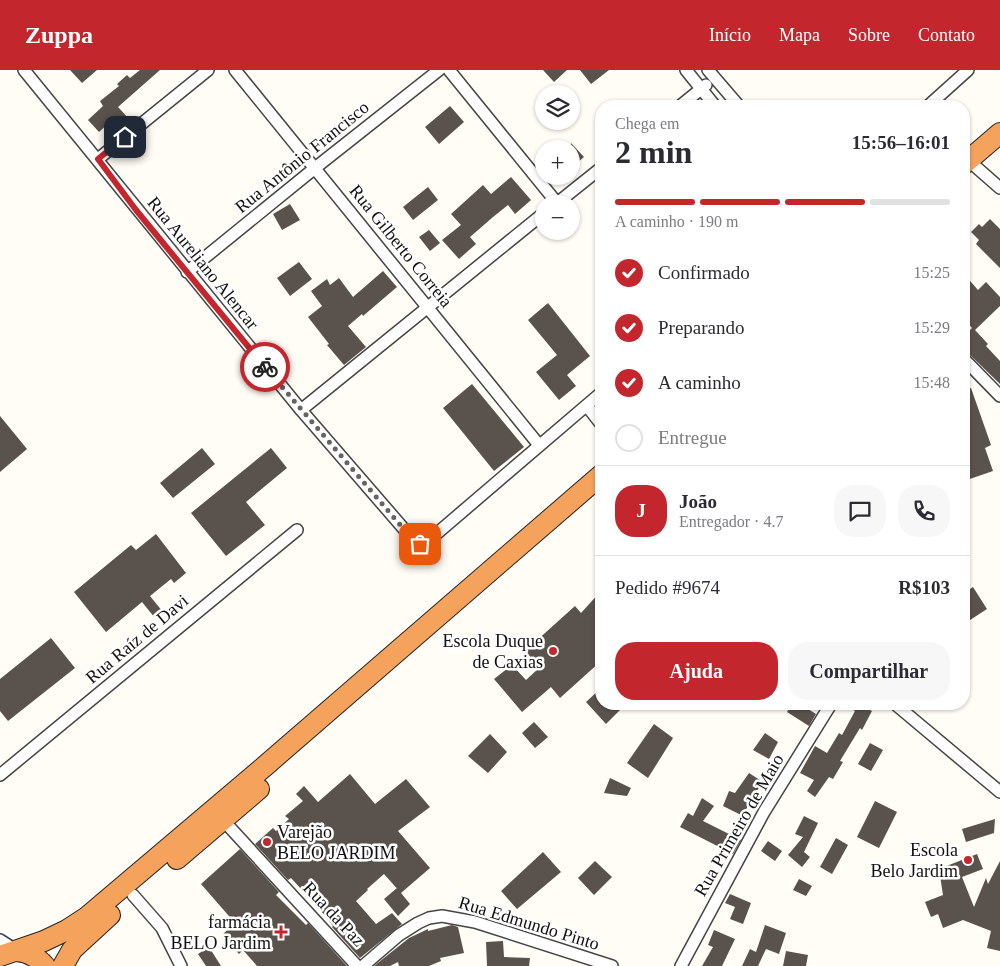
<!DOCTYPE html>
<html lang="pt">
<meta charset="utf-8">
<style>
:root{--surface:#fff;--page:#f7f7f7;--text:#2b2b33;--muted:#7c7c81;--line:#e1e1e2;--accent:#c4262e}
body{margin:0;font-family:"Times New Roman",serif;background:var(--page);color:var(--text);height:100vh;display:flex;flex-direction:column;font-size:19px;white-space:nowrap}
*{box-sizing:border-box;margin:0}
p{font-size:16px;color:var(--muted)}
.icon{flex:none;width:28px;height:28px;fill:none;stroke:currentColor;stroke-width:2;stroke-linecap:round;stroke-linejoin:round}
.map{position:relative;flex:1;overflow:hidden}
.side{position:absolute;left:595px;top:30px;width:375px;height:610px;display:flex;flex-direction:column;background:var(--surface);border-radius:20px;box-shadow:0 1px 4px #0004}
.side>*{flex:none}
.tools{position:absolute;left:535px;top:15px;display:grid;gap:10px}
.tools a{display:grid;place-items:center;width:45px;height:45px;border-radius:50%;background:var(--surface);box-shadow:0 1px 4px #0004;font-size:25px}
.pin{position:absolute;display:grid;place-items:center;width:42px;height:42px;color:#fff;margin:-21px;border-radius:10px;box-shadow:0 2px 8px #0006}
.courier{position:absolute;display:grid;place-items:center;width:50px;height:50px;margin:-25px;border:4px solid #c4262e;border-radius:50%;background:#fff;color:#222;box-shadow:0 1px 6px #0007}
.overview em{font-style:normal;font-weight:600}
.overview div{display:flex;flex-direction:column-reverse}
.overview{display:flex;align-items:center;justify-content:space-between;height:85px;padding:0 20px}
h1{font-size:32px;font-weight:600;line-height:38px}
.bar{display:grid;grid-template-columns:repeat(4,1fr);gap:8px 5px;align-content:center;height:60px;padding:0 20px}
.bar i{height:6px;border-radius:4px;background:var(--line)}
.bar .active{background:var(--accent)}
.bar p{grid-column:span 4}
.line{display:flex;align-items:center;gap:12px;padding:0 20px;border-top:1px solid var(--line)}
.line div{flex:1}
.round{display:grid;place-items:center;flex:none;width:52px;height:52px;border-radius:20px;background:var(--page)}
ol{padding:0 20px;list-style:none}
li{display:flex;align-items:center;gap:15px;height:55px}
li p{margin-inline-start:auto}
li .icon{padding:5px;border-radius:50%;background:var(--accent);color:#fff;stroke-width:4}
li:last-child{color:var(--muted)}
li i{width:28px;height:28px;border:2px solid var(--line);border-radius:50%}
.primary-button{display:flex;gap:10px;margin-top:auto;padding:10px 20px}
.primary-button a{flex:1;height:58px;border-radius:20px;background:var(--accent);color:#fff;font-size:20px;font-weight:600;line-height:58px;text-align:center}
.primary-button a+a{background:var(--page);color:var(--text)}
header{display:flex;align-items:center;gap:30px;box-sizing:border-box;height:70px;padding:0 25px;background:var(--accent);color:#fff}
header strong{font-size:24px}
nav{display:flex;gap:28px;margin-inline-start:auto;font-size:18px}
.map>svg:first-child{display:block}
</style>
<header>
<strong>Zuppa</strong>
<nav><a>Início</a><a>Mapa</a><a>Sobre</a><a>Contato</a></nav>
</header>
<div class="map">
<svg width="1000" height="896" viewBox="0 0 1000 896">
<rect width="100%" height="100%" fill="#fffdf5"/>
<!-- building -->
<path fill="#5a524d" d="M70,0H97L82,13Z
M140,0H160L118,37L130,50L118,60L110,52L99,62L88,50L103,36L100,31L119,16L117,14L127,5L130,8Z
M543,0H567L554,12Z
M580,0H609L591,14Z
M450,36L464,52L439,74L425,57Z
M571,73L584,87L571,98Z
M511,107L531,130L515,144L508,135L493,147L470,167L476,174L459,189L442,170L461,155L451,144L483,115L491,124Z
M428,117L438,130L413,150L403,137Z
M290,134L300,150L282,160L273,144Z
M990,149L1000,159V198L976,174L979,170L971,162L979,154L982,157Z
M429,160L440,173L430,181L419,167Z
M299,192L312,209L290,226L277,208Z
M383,201L397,217L363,246L362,244L348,256L366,277L344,295L327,275L329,274L308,247L322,236L311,221L327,209L330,215L339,208L353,227Z
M964,204L978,220L986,212L1000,227V236L975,260L988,274L986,276L1000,291V314L964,279V266L972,258L964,249Z
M548,233L590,286L567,305L576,316L559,330L536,302L557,285L528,250Z
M472,314L524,377L494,401L443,338Z
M971,318L991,375L985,378L993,401L964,411V393L969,391L964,374V321Z
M0,346L27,379L0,402Z
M202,378L215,394L173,428L160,413Z
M271,378L287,398L246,432L265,455L226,486L191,443Z
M156,464L186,503L174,513L171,509L150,526L163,542L155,548L142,532L106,562L74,522L131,475L136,480Z
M973,517L987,539L964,554V523Z
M601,521V591L560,628L551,617L522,642L494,609L512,595L526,610L540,597L525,581L575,536L581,543Z
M51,568L75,598L8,651L0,641V609Z
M601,618V634H626L606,654L586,632Z
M792,634H800L816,644L809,656L787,642Z
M842,634H858L872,641L862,660L860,658L840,691L843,692L833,709L829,707L815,727L807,721L814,710L800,703L815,676L827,683L839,663L842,665L855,641Z
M534,652L548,667L535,678L522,663Z
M654,654L673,668L648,708L627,693Z
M765,663L778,672L769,689L753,680Z
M490,664L507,682L488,703L468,686Z
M870,673L883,680L871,701L858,694Z
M749,703L763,712L750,731L743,746L723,736L729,721L735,723Z
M350,704L375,734L406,709L430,737L398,761L430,798L401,823L384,804L367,819L368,820L356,831L376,854L392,843L402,854L360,888L332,857L333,856L321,841L302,820L291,808L288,810L255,774L273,758L276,761L289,749L285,746L303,731L296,724L304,716L318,732Z
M610,708L631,718L627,726L604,723Z
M702,728L714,736L703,751L741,770L733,784L680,757L688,743L693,746Z
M875,731L897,742L879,778L857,767Z
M804,746L818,753L804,782L810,787L802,797L788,785L803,767L795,764Z
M995,749L994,763L966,772L962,759Z
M836,768L848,775L832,804L820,797Z
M768,771L782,781L775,791L761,781Z
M240,779L279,822L276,825L306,855L308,853L347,896H257L243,880L239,884L222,865L235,853L201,814Z
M543,782L561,802L517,839L501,821Z
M977,784L983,799L962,807L974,837L986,808L988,814L1000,791V881L987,878L991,861L963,850L943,858L938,844L931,847L925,832L943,825L939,799Z
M595,791L612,807L594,825L578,808Z
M799,809L812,816L806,826L793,820Z
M397,818L410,834L398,846L384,829Z
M730,824L751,833L743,854L730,849L735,837L725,833Z
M452,855L458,857L464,883L440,888L441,891L429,896H399L398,892L390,896H374L409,868L428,859V861Z
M765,855L786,863L779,884L766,879L758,896H742L750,879L756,882Z
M714,860L735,869L722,896H702L713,877L708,875Z
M503,871L504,887L530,888L529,896H487L486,872Z
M209,877L221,896H206L198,884Z
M786,881L808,885L806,896H783Z"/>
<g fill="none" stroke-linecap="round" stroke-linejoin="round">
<defs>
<path id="street" d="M24,0L301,340L416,473L422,474L428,471L601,323
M235,0L539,375
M449,0L557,133
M686,0L715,36
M708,0L739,36
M680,36L706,15
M928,36L968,0
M98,89L208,0
M976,97L1000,118
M556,134L601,98
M187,202L315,98L439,0
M964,289L1000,326
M587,336L601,354
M301,340L544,143
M895,634L1000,722
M0,705L297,460
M223,750L357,896
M133,825L162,858L181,896
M0,870L17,881
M363,896L399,865L418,853L429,848L442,846L475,852L612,896
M681,896L764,742L831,634"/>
<path id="highway" d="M964,94L1000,63
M177,789L259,719
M17,881C29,882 37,887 45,896
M0,886L44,871L67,860L87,847L265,696L601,405
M63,896L72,880L110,845"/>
</defs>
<!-- street casing -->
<use href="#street" stroke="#444" stroke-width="14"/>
<!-- highway casing -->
<use href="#highway" stroke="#222" stroke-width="22"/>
<!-- street -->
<use href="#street" stroke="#fff" stroke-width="11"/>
<!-- highway -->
<use href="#highway" stroke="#f5a25d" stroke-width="20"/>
</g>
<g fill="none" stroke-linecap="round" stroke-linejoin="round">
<!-- done -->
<path stroke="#646461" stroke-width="5" stroke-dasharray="0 9" d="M265,297L414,471L420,474"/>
<!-- route -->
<path stroke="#c4262e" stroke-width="6" d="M125,67L98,89L136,140L265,297"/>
</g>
<!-- markers -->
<g fill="#c4262e" stroke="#fff" stroke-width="2">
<circle cx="553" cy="581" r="5"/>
<circle cx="267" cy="772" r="5"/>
<circle cx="968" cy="790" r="5"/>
<path d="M278.5 854.5h5v5h5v5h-5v5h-5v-5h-5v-5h5z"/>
</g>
<g text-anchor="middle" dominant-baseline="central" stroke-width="5" stroke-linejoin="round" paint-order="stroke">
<!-- street labels -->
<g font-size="18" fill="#111" stroke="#fff">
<text transform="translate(302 87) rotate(-39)">Rua Antônio Francisco</text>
<text transform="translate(401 176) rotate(51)">Rua Gilberto Correia</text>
<text transform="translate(203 193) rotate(51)">Rua Aureliano Alencar</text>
<text transform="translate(137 569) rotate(-40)">Rua Raíz de Davi</text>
<text transform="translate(739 755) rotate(-60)">Rua Primeiro de Maio</text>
<text transform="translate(334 844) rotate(47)">Rua da Paz</text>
<text transform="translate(529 853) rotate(17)">Rua Edmundo Pinto</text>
</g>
<!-- poi labels -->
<g font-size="18" fill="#111" stroke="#fff" text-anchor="end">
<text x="543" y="571">Escola Duque<tspan x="543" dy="21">de Caxias</tspan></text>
<text x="277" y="762" text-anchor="start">Varejão<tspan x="277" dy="21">BELO JARDIM</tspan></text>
<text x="958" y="780">Escola<tspan x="958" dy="21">Belo Jardim</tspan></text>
<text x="271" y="852">farmácia<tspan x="271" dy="21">BELO Jardim</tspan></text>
</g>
</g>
</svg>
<div class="tools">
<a><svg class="icon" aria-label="layers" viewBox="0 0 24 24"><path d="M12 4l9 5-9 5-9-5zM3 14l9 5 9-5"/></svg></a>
<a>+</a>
<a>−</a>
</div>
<div class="pin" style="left:420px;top:474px;background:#ea580c"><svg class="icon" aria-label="bag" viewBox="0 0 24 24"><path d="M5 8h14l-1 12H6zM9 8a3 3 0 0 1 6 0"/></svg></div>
<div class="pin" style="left:125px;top:67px;background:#1f2937"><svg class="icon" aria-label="home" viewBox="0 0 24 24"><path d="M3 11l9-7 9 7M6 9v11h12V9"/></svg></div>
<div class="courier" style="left:265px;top:297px"><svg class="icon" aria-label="bike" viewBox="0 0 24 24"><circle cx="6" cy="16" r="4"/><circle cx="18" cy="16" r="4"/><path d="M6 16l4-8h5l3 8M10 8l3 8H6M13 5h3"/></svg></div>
<section class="side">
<div class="overview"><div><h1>2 min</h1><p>Chega em</p></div><em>15:56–16:01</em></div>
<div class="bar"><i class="active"></i><i class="active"></i><i class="active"></i><i></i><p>A caminho · 190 m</p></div>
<ol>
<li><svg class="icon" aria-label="check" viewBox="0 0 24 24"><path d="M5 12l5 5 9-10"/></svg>Confirmado<p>15:25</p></li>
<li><svg class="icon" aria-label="check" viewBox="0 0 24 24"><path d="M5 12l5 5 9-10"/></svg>Preparando<p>15:29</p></li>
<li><svg class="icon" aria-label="check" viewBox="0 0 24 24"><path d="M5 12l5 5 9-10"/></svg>A caminho<p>15:48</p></li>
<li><i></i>Entregue</li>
</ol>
<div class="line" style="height:90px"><b class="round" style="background:var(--accent);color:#fff">J</b><div><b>João</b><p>Entregador · 4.7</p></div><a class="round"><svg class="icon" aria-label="chat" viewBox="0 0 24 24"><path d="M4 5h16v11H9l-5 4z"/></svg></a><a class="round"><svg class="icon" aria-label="phone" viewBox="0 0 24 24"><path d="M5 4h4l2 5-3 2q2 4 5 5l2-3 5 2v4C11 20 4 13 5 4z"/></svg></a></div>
<div class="line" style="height:65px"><div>Pedido #9674</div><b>R$103</b></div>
<div class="primary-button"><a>Ajuda</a><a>Compartilhar</a></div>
</section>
</div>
